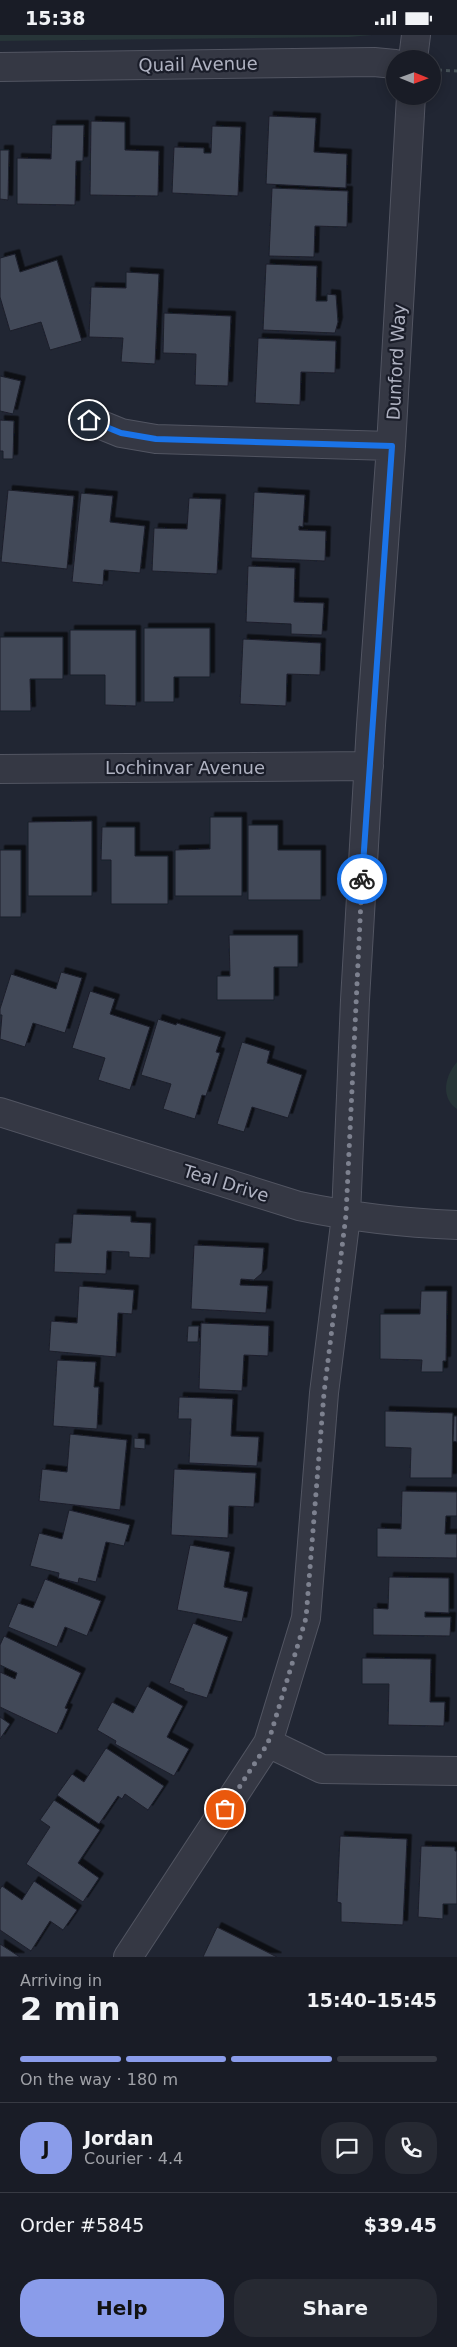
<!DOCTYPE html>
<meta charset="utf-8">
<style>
:root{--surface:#191c26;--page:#262932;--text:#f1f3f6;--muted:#9fa1a7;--line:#373a43;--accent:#8a9cea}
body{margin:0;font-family:"DejaVu Sans",sans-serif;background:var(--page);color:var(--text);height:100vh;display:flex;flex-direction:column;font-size:19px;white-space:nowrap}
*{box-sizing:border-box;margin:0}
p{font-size:16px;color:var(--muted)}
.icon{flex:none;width:28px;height:28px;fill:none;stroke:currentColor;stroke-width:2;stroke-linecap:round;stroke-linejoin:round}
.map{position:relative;height:1922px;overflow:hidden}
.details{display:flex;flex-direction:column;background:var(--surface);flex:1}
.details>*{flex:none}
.needle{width:32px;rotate:91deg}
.fabs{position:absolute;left:386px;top:15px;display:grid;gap:10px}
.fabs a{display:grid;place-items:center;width:55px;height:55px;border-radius:50%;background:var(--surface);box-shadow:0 2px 12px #0003,0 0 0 1px var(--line);font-size:25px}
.pin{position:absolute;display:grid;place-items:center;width:42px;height:42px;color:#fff;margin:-21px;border:2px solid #fff;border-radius:50%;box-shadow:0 1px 5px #0007}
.courier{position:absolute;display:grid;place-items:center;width:50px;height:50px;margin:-25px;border:4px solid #1a73e8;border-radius:50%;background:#fff;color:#222;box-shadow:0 1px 6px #0007}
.head em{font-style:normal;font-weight:600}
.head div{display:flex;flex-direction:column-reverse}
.head{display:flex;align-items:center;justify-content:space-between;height:85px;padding:0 20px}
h1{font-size:32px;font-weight:600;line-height:38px}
.bar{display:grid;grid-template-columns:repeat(4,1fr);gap:8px 5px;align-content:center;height:60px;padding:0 20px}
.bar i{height:6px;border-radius:4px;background:var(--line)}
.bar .active{background:var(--accent)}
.bar p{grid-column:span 4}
.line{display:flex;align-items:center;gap:12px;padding:0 20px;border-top:1px solid var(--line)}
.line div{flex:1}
.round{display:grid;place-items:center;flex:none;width:52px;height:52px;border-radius:20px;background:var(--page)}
.button{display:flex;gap:10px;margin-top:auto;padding:10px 20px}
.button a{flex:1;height:58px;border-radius:20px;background:var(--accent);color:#111;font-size:20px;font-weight:600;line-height:58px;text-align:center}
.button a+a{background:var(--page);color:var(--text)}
.status{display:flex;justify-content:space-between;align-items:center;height:35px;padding:0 25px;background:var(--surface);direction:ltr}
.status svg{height:14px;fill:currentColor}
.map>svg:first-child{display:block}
</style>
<div class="status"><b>15:38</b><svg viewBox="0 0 49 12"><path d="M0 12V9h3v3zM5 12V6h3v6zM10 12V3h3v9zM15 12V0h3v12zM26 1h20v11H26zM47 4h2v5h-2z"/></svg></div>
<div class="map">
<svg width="457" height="1922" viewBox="0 0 457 1922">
<defs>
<filter id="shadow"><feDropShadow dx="4.5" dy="-4.5" stdDeviation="0" flood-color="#0009"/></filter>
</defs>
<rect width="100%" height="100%" fill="#212633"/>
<!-- green -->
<path fill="#273538" d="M0,0H372L349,2L0,6Z
M457,1027V1074C440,1062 445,1041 457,1027Z"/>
<!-- building -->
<path fill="#434858" stroke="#1c1f2b" filter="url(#shadow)" d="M269,81L316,83L314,117L347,119L346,153L266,149Z
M91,86L125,87V115L159,116L158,161L90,160Z
M52,90H84L83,126H76L75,170L17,169V123L51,124Z
M212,91L241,92L238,161L172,158L174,112L204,113V118H211Z
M0,115H9L8,165L0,164Z
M272,153L348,156L347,192L315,191L314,222L269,221Z
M15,219L20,237L57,225L82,306L50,315L41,287L10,296L0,262V223Z
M266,229L317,231L316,266H327V259L336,260L338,287L335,298L263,295Z
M126,237L159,239L155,329L121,327L123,303L89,302L91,252L126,253Z
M164,278L231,281L228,351L195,350L196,319L163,318Z
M258,303L336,306L335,338L301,337L300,370L255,368Z
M0,341L21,346L13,379L0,376Z
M0,385L14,386L13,424H3V416H0Z
M8,455L74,461L67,534L1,527Z
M254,457L305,460L303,492L299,491V495L326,496L325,526L251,523Z
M81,458L113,461L110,487L145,491L140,538L104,535L103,550L72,547Z
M189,463L221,464L217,539L152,536L154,493L187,494Z
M248,531L295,533L294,567L324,568L322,600L291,599V589L246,587Z
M144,593H210V642H174V667H144Z
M70,595H136V671L105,670V640H70Z
M0,602H63V644H30L31,676H0Z
M243,604L321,608L320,640L287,639L286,671L240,669Z
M210,782H242V861H175V815L210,814Z
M92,786V861H28V787Z
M248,790H278V815H321V865H248Z
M102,792H135V821H168V869H111V825H101Z
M0,815H21V882H0Z
M229,900H298V932H274V965H217V941H230Z
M61,937L82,943L65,998L33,988L25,1012L0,1004L2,980H0V974L11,939L56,954Z
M90,956L115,964L110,979L150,992L130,1055L98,1045L105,1023L72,1013Z
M158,984L176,990L177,988L221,1002L216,1017L220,1018L206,1061L202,1060L195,1084L163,1074L171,1049L141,1040Z
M242,1007L270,1016L267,1028L302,1040L288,1083L252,1072L244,1097L217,1089Z
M73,1179L131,1181V1187L151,1188L150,1223L129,1222V1217L107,1216L106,1239L54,1237L55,1208H71Z
M194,1210L264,1213L262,1238L254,1245L241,1244L240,1250L268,1251L266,1278L191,1274Z
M79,1251L134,1255L132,1279L118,1278L116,1322L49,1316L51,1286L77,1288Z
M421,1256H447L446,1326H443V1337H421L422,1325L380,1324V1279H420Z
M201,1288L269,1291L268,1321L244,1320L242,1356L199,1354Z
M188,1291H199L198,1307H187Z
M57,1325L96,1327L94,1352H99L97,1394L53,1391Z
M179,1362L233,1364L231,1401L259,1402L257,1431L189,1428L191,1384H178Z
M385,1376L453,1378L452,1443H410L411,1413L385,1412Z
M454,1381H457V1407L453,1406Z
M70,1399L127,1405L120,1475L39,1466L42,1434L67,1437Z
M134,1403L145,1404V1414L134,1413Z
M174,1434L256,1438L254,1472L229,1471L228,1503L171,1500Z
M402,1456L457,1457V1481H446L445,1499H457V1523L377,1522V1493L401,1494Z
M69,1475L130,1490L124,1511L106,1507L96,1547L79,1543L78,1548L58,1543L59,1538L30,1531L39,1498L62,1504Z
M190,1510L230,1517L224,1552L248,1557L242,1587L177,1575Z
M389,1542L449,1543V1578L425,1577V1582H451L450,1601L373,1600V1573L388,1574Z
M45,1544L101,1566L87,1601L65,1592L57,1612L8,1592L18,1568L33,1573Z
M193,1588L228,1602L207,1663L184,1656V1654L169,1648Z
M4,1601L81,1638L65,1673L68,1674L57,1699L0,1672V1637L15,1644L17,1638L0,1630V1610Z
M362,1623L431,1624L430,1667H445L444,1691L388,1690L389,1649H362Z
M147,1651L183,1671L167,1702L189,1714L174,1741L115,1709L116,1706L97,1695L112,1667L133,1678Z
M0,1682L10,1689L0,1704Z
M106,1713L164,1751L148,1775L125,1759L122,1764L118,1761L99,1789L57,1760L72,1739L84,1747Z
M54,1765L100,1795L78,1828L99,1843L83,1867L26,1829L50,1792L40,1785Z
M340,1801L407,1804L403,1890L341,1887V1868L337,1867Z
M421,1811L455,1812V1816H457V1869H443V1884L418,1882Z
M34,1846L77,1875L63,1895L50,1886L31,1916L0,1895V1854L2,1851L22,1865Z
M217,1892L277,1922H203Z
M0,1909L20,1922H0Z"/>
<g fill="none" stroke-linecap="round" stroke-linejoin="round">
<defs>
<path id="minor" d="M413,24L416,0
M0,32L374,27L395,29
M89,385L121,398L156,404L391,411
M0,734L369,731
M0,1077L299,1171C351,1182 404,1188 457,1190
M268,1708L322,1734L457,1736
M128,1922L268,1708L306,1583L324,1358L346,1181L355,965L371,690L391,411L411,61"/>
</defs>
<!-- minor casing -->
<use href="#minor" stroke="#525562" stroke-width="30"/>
<!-- path -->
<path stroke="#455056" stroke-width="3" stroke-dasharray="4 4" stroke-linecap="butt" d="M438,35L457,36"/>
<!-- minor -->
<use href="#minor" stroke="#353844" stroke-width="28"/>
</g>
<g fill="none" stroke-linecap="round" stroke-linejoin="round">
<!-- done -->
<path stroke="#7d818f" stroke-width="5" stroke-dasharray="0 9" d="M225,1774L268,1708L306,1583L324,1358L346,1180L362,844"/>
<!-- route -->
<path stroke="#1a73e8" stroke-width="6" d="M89,385L121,398L156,404L392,411L362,844"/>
</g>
<g text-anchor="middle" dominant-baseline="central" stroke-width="4.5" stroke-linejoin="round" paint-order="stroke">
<!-- street labels -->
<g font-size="18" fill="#afb2c1" stroke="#1a1d29">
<text transform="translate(198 29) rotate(-1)">Quail Avenue</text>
<text transform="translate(396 327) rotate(-87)">Dunford Way</text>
<text x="185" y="732">Lochinvar Avenue</text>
<text transform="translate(226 1148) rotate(17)">Teal Drive</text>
</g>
</g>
</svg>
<div class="fabs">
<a><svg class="needle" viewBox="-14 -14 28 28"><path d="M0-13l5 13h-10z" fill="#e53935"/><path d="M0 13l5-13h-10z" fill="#9fa1a7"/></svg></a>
</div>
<div class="pin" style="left:225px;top:1774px;background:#ea580c"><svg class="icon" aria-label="bag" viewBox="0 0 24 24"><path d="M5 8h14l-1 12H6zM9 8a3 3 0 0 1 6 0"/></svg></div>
<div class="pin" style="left:89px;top:385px;background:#1f2937"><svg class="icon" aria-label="home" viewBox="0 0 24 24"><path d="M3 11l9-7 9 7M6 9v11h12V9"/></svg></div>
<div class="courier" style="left:362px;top:844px"><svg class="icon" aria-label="bike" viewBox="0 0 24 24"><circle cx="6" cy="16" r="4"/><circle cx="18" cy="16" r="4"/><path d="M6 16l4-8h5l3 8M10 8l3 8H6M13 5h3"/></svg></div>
</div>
<section class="details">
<div class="head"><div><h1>2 min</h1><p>Arriving in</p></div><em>15:40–15:45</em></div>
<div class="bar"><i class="active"></i><i class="active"></i><i class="active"></i><i></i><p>On the way · 180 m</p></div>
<div class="line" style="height:90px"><b class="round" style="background:var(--accent);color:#111">J</b><div><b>Jordan</b><p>Courier · 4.4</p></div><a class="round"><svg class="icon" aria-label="chat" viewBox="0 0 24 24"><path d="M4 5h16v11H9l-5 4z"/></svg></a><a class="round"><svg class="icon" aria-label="phone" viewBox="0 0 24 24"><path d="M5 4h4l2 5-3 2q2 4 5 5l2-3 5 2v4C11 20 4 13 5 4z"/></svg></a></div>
<div class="line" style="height:65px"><div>Order #5845</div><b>$39.45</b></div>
<div class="button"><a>Help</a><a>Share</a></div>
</section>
